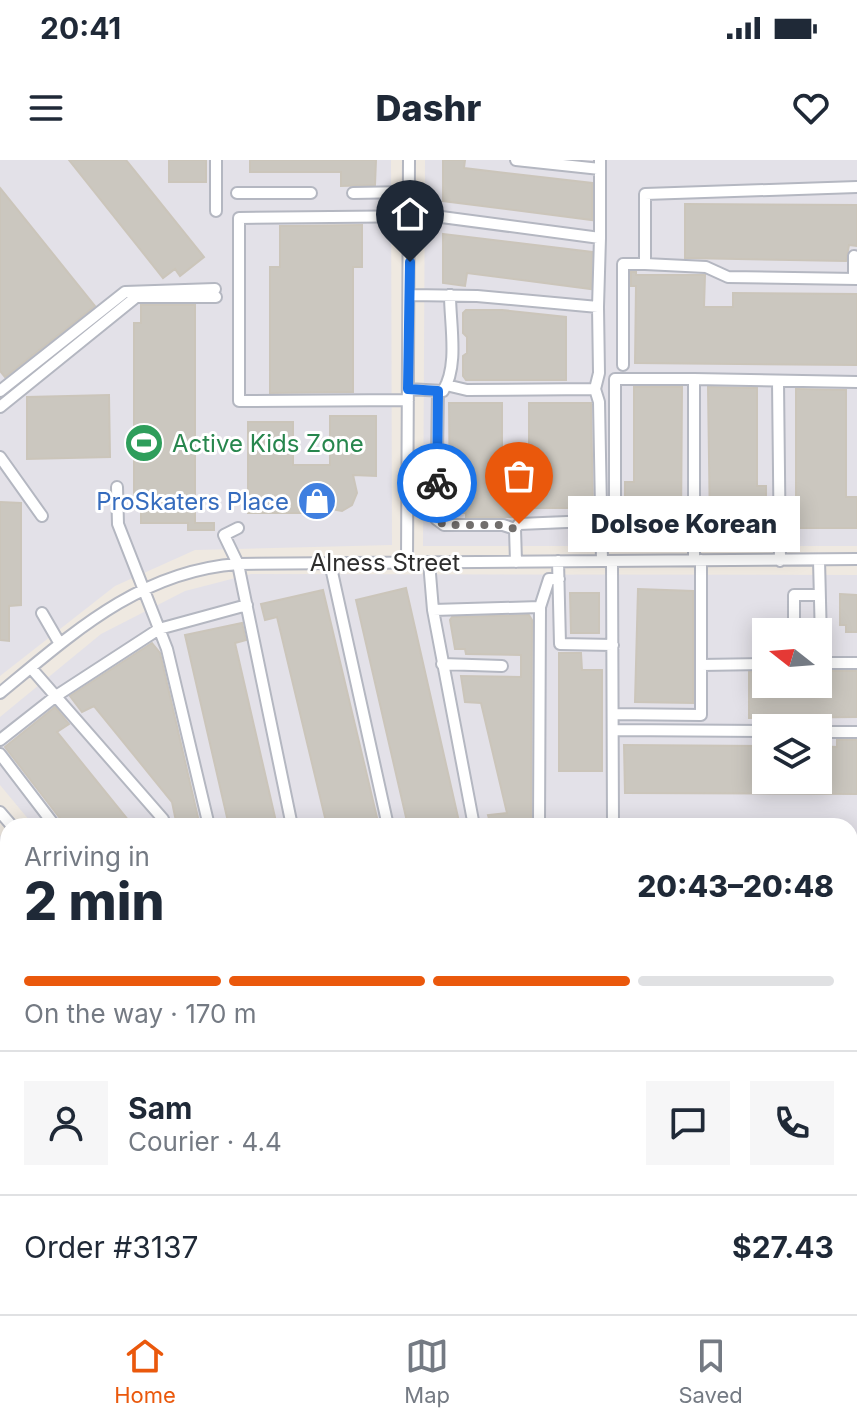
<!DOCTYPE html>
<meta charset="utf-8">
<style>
:root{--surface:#fff;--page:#f6f6f7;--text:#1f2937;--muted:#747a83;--line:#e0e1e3;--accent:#ea580c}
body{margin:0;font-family:Inter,sans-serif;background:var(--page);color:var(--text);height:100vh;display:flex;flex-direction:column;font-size:30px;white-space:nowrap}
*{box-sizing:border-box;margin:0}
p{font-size:26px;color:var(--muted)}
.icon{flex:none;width:44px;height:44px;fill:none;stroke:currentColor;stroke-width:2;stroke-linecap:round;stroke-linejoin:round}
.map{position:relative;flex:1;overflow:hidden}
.sheet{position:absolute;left:0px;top:658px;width:858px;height:496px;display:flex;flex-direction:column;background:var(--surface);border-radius:24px 24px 0 0;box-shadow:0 4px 20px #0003}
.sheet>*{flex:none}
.needle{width:52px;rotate:287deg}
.controls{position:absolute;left:752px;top:458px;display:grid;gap:16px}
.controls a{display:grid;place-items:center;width:80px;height:80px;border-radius:0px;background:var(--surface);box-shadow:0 4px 20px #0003;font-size:40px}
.pin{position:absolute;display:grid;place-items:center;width:68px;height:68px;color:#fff;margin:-82px -34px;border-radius:50% 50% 50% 0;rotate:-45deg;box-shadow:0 0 8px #0007}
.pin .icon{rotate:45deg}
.courier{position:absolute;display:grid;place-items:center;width:80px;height:80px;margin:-40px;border:6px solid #1a73e8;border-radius:50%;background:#fff;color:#222;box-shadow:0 2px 10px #0007}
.bubble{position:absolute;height:56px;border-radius:0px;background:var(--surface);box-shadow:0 4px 20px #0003;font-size:26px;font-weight:800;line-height:56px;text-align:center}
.headline em{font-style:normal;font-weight:800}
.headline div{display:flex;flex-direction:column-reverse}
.headline{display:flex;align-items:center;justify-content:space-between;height:136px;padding:0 24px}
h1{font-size:52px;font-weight:800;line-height:60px}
.bar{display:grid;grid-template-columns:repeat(4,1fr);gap:12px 8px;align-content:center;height:96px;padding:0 24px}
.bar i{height:10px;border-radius:6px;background:var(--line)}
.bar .on{background:var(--accent)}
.bar p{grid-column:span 4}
.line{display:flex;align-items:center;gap:20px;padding:0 24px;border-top:2px solid var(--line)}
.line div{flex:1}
.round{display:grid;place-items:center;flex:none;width:84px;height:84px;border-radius:0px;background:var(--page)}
.status{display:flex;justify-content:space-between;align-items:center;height:56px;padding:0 40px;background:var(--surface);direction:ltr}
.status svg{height:22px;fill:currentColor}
header{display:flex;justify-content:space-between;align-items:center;height:104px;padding:0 24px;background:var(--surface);font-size:36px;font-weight:800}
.dock{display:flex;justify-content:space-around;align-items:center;height:112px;border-top:2px solid var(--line);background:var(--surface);font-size:22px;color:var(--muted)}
.dock a{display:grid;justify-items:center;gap:4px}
.dock .on{color:var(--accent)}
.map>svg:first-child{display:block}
</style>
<div class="status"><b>20:41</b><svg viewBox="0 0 49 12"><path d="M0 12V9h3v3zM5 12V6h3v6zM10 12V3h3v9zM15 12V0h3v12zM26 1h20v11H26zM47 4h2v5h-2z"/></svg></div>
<header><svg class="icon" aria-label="menu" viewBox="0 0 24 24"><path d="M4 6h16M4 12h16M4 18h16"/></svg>Dashr<svg class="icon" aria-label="heart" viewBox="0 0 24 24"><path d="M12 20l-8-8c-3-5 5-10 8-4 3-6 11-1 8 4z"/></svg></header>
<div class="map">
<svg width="857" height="1154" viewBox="0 0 857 1154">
<rect width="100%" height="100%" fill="#efe9e1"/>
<!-- industrial -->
<path fill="#e3e1e8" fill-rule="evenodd" d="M0,0H391L392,385L195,390L115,426L0,516Z
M425,0H857V386H423Z
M251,414L857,415V1154H469L420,1146H850V666H34L0,625V557L101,474L185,431ZM766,472H818V524H766ZM766,568H818V620H766Z
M0,675L8,684V1146H292L335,1154H0Z"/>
<!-- building -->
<path fill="#cbc7bf" stroke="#cbc5ba" stroke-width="2" d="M69,0H126L204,97L180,116L175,109L163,118Z
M169,0H206V22H169Z
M250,0H376L375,25L341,26V12H250Z
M443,0H465L464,8L592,23V60L443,41Z
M0,28L95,146L5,217L0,211Z
M685,44L857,45V86L849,85L846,101L685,98Z
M362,65V107H353V232L270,233V107H280V66Z
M443,74L592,92L591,129L467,113L465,126L443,123Z
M631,112H636V115H705L704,147H733V133L857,134V205L635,203L636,126H631Z
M141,145H195V363H214V370H188V363H141V343H134V163H141Z
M466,150H502L566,157V220H466L463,216V196L467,193V177L463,173V153Z
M634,227H682L681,369H625V322H634Z
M708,227L757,228V326H766V370H710Z
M796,229L846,230V337H857V368H796Z
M109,235L110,297L27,299V237Z
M449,243H502V344H519V335L529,334V243H591L593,348H521V356L515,357H466V353H450Z
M330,256H376V316L353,315L357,333L352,345L342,351L319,347V353H248V262H293V305H330Z
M0,342L21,343V445L9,446V481L0,480Z
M406,428L460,666H408L356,440Z
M638,429L693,431V543L635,542Z
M323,430L379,666H327L277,457L265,460L261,444Z
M570,433H599V473H571Z
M840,434L857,435V472H846V465H840Z
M529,455L532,460L531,666H491L488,655L507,653L481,543L465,542L461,516L521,517V495L466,494L465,489H455L450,460L452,457Z
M242,463L246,480L235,483L277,666H229L185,475Z
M152,483L160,493L200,666H177L172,642L94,546L82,552L70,536Z
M559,493H581L582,510H602V611H559Z
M818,511H857V557L749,558V512H766V524H818Z
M55,547L69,564L57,572L133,666H66L5,587Z
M837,580H857V634L625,633L624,585L766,586V620H818V586L837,587Z
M8,930V1148H0V931Z
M96,1146H202L201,1154H95Z
M624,1146H656L655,1154L624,1153Z
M701,1146H857V1154H701Z"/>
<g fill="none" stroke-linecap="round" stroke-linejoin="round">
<defs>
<path id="minor" d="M516,0L600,9V0
M857,27L645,34V104L706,107L728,117L857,119
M237,33H311
M353,33L409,32
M216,51V0
M854,119V96L857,97
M410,135L477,136L598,147L600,78
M623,205V104H645
M694,219L857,222
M778,222L780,401
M446,225L467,230L595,229L599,213L598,147
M408,229L443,231C459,206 450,164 450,135
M595,229L599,242L602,401
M0,231L125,132L215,129
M438,231L436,359L444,365H503L515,369
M408,240L239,241V58L434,56L600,78V9
M0,247L136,137H216
M0,297L42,356
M117,327L118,364L167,489L209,666
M238,368L224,375L238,404L292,666
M701,400V505L766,504
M819,400L821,481
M558,401L560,484L613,485
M612,401L613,666
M407,402L409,0
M429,402L433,450L474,666
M516,402L515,369L519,364L615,360V219H694V400
M330,403L388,666
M540,447L549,419H559
M433,450L540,447L539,666
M42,453L60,484
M794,472V435H819
M818,503H857
M442,504L502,506
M31,508L163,659L165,666
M0,533C73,473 140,411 238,404L857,399
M613,554L701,555V505
M613,570L766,571
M818,572H857
M0,580L56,536L159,469L247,445
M0,594L55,666
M0,652L12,666
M0,740L8,742
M850,744H857
M0,768H8
M850,770H857
M0,804L8,818
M0,831H8
M850,854H857
M0,863L8,864
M850,873L857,874
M850,975H857
M224,1146L235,1154
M368,1146L431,1154
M573,1146L585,1154
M616,1154V1146"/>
</defs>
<!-- minor casing -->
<use href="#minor" stroke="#b4b7c1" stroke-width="14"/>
<!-- minor -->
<use href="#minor" stroke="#fff" stroke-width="10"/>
</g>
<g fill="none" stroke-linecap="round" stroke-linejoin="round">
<!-- done -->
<path stroke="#726f6d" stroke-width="8" stroke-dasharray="0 14.4" d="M437,323L436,359L444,365H503L515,369L519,364"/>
<!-- route -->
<path stroke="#1a73e8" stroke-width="10" d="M410,102L408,229L438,231L437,323"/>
</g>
<!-- icons -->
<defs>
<symbol id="stadium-disc" viewBox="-11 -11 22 22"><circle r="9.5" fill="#2e9e5b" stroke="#fff"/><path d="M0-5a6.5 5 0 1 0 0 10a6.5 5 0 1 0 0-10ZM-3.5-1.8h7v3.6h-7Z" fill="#fff"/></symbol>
<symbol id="shop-disc" viewBox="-11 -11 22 22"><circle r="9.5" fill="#3f7fe0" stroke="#fff"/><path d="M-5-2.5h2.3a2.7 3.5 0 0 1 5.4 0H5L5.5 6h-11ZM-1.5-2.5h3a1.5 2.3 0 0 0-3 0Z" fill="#fff"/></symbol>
</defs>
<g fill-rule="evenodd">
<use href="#stadium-disc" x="122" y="261" width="44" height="44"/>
<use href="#shop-disc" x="295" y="319" width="44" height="44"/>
</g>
<g text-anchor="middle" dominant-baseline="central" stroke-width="6" stroke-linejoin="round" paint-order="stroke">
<!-- leisure labels -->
<g font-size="24" fill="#27864d" stroke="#fff" text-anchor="start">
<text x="172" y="283">Active Kids Zone</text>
</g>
<!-- shop labels -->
<g font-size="24" fill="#366cbe" stroke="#fff" text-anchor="end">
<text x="289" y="341">ProSkaters Place</text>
</g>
<!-- street labels -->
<g font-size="24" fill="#2e2e2e" stroke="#fff">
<text x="385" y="402">Alness Street</text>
</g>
</g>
</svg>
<div class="controls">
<a><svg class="needle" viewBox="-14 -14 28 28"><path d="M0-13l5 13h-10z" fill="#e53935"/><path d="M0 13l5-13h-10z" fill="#747a83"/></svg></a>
<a><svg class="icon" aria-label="layers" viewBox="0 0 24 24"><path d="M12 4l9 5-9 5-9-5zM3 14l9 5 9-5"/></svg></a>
</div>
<div class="pin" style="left:519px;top:364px;background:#ea580c"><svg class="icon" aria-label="bag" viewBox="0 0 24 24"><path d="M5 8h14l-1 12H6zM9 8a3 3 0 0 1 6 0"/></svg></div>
<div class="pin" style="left:410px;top:102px;background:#1f2937"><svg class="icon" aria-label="home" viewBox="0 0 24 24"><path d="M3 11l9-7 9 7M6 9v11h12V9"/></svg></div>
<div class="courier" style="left:437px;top:323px"><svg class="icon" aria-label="bike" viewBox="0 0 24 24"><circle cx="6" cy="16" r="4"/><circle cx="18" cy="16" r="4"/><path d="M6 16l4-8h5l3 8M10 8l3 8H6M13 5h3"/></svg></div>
<div class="bubble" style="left:568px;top:336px;width:232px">Dolsoe Korean</div>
<section class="sheet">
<div class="headline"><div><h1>2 min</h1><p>Arriving in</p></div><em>20:43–20:48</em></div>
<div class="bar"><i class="on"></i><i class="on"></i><i class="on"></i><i></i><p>On the way · 170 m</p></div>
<div class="line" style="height:144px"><a class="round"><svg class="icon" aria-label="person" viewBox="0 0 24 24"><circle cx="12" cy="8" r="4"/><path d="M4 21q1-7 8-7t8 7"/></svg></a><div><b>Sam</b><p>Courier · 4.4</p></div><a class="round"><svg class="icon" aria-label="chat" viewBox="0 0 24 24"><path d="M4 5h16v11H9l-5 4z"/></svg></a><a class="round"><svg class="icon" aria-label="phone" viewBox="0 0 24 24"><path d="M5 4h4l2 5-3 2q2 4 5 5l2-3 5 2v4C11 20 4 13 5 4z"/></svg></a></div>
<div class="line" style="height:104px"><div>Order #3137</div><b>$27.43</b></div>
</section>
</div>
<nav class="dock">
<a class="on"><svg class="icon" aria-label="home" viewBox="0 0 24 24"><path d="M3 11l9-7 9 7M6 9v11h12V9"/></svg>Home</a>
<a><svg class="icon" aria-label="map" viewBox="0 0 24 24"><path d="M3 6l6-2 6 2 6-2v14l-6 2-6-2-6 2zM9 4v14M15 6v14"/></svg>Map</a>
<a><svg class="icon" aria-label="saved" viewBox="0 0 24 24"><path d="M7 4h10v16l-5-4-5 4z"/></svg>Saved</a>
</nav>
